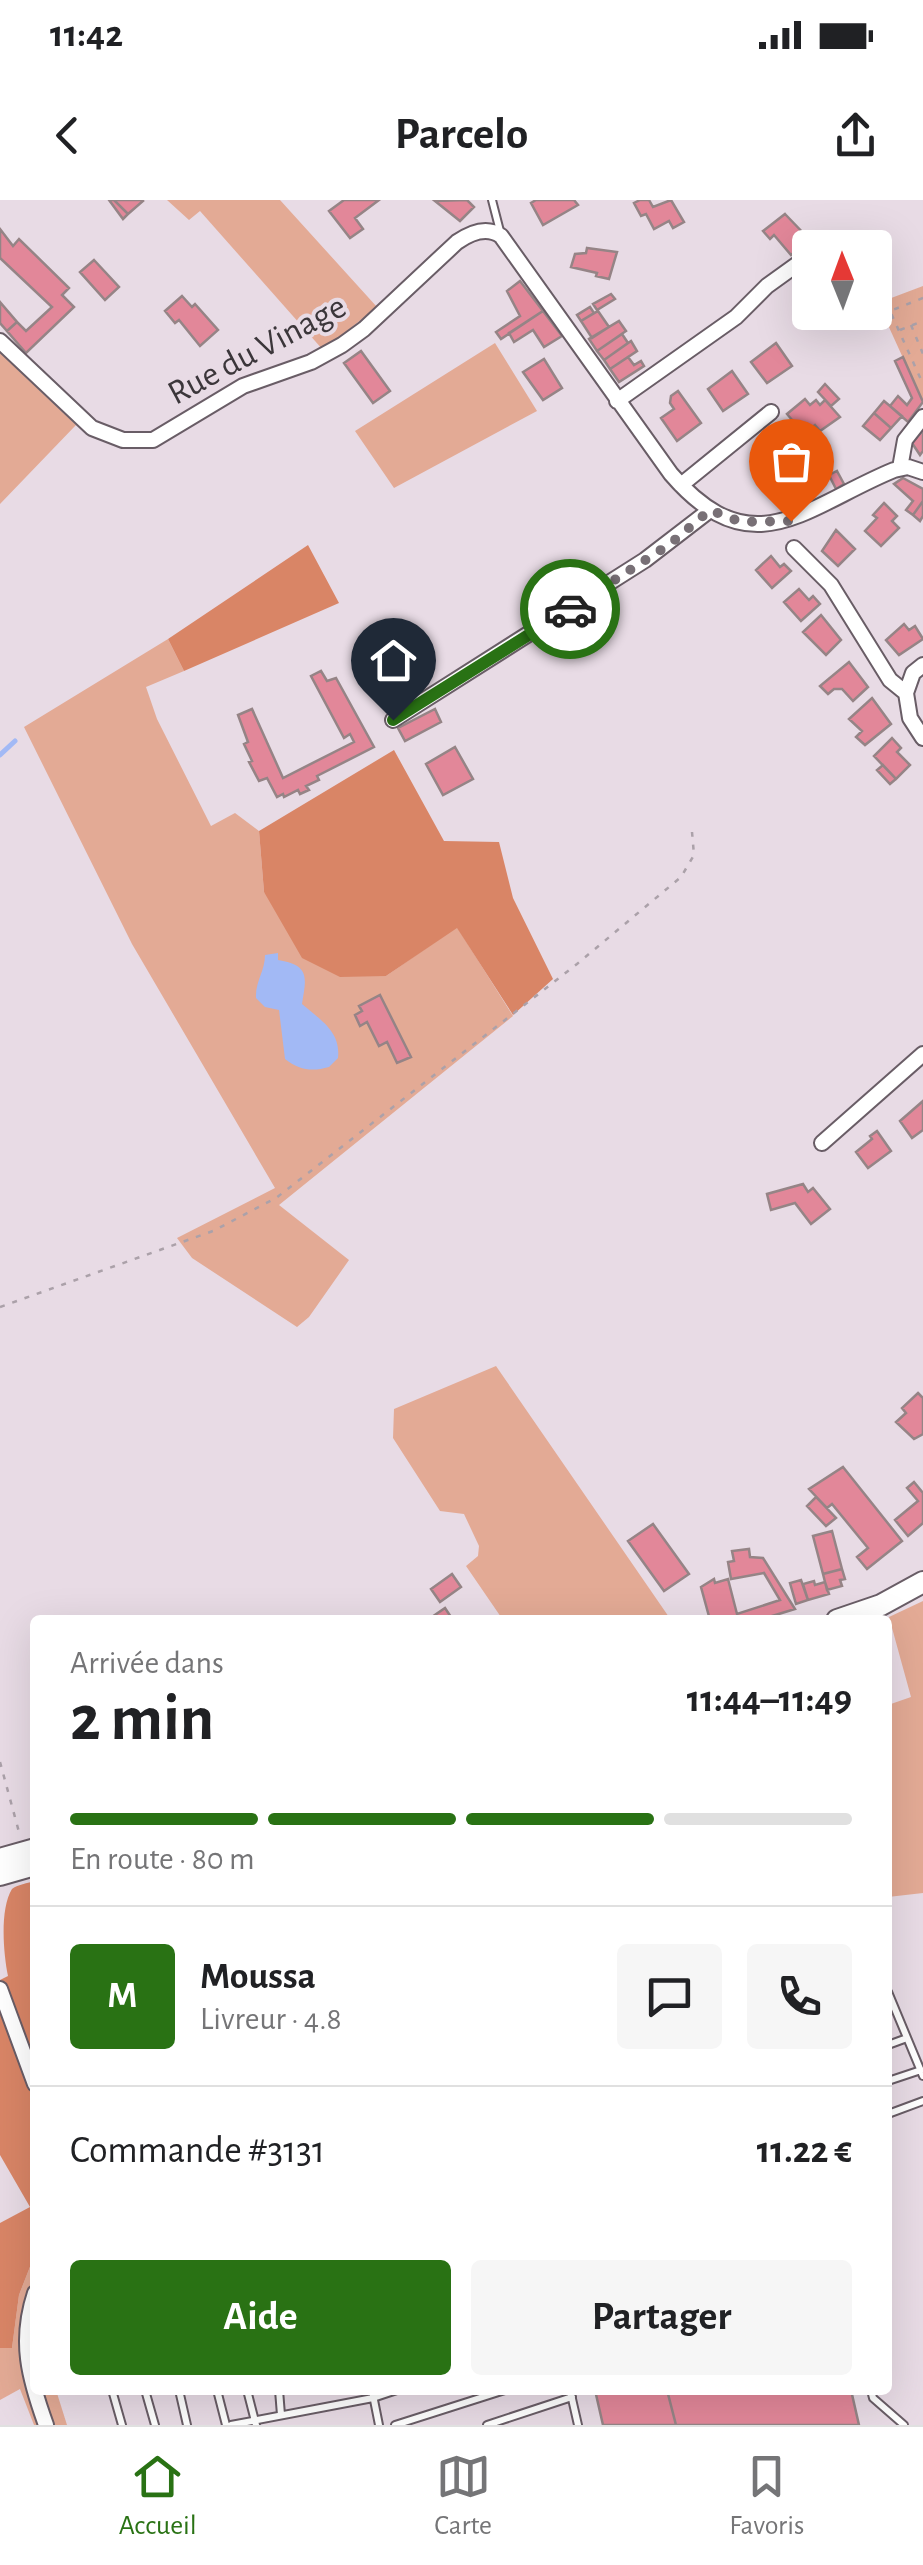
<!DOCTYPE html>
<html lang="fr">
<meta charset="utf-8">
<style>
:root{--surface:#fff;--page:#f6f6f6;--text:#202124;--muted:#757577;--line:#e0e0e0;--accent:#297214}
body{margin:0;font-family:"Alegreya Sans",sans-serif;background:var(--page);color:var(--text);height:100vh;display:flex;flex-direction:column;font-size:38px;white-space:nowrap}
*{box-sizing:border-box;margin:0}
p{font-size:32px;color:var(--muted)}
.icon{flex:none;width:55px;height:55px;fill:none;stroke:currentColor;stroke-width:2;stroke-linecap:round;stroke-linejoin:round}
.map{position:relative;flex:1;overflow:hidden}
.drawer{position:absolute;left:30px;top:1415px;width:862px;height:780px;display:flex;flex-direction:column;background:var(--surface);border-radius:10px;box-shadow:0 10px 40px #0002}
.drawer>*{flex:none}
.needle{width:65px;rotate:359deg}
.buttons{position:absolute;left:792px;top:30px;display:grid;gap:20px}
.buttons a{display:grid;place-items:center;width:100px;height:100px;border-radius:10px;background:var(--surface);box-shadow:0 10px 40px #0002;font-size:50px}
.pin{position:absolute;display:grid;place-items:center;width:85px;height:85px;color:#fff;margin:-102px -42px;border-radius:50% 50% 50% 0;rotate:-45deg;box-shadow:0 0 10px #0007}
.pin .icon{rotate:45deg}
.courier{position:absolute;display:grid;place-items:center;width:100px;height:100px;margin:-50px;border:8px solid #297214;border-radius:50%;background:#fff;color:#222;box-shadow:0 2px 12px #0007}
.summary em{font-style:normal;font-weight:600}
.summary div{display:flex;flex-direction:column-reverse}
.summary{display:flex;align-items:center;justify-content:space-between;height:170px;padding:0 40px}
h1{font-size:65px;font-weight:600;line-height:75px}
.bar{display:grid;grid-template-columns:repeat(4,1fr);gap:15px 10px;align-content:center;height:120px;padding:0 40px}
.bar i{height:12px;border-radius:8px;background:var(--line)}
.bar .on{background:var(--accent)}
.bar p{grid-column:span 4}
.line{display:flex;align-items:center;gap:25px;padding:0 40px;border-top:2px solid var(--line)}
.line div{flex:1}
.round{display:grid;place-items:center;flex:none;width:105px;height:105px;border-radius:10px;background:var(--page)}
.cta{display:flex;gap:20px;margin-top:auto;padding:20px 40px}
.cta a{flex:1;height:115px;border-radius:10px;background:var(--accent);color:#fff;font-size:40px;font-weight:600;line-height:115px;text-align:center}
.cta a+a{background:var(--page);color:var(--text)}
.status{display:flex;justify-content:space-between;align-items:center;height:70px;padding:0 50px;background:var(--surface);direction:ltr}
.status svg{height:28px;fill:currentColor}
header{display:flex;justify-content:space-between;align-items:center;height:130px;padding:0 40px;background:var(--surface);font-size:45px;font-weight:600}
.dock{display:flex;justify-content:space-around;align-items:center;height:140px;border-top:2px solid var(--line);background:var(--surface);font-size:28px;color:var(--muted)}
.dock a{display:grid;justify-items:center;gap:5px}
.dock .on{color:var(--accent)}
.map>svg:first-child{display:block}
</style>
<div class="status"><b>11:42</b><svg viewBox="0 0 49 12"><path d="M0 12V9h3v3zM5 12V6h3v6zM10 12V3h3v9zM15 12V0h3v12zM26 1h20v11H26zM47 4h2v5h-2z"/></svg></div>
<header><svg class="icon" aria-label="back" viewBox="0 0 24 24"><path d="M15 5l-7 7 7 7"/></svg>Parcelo<svg class="icon" aria-label="share" viewBox="0 0 24 24"><path d="M12 15V3M7 8l5-5 5 5M5 13v7h14v-7"/></svg></header>
<div class="map">
<svg width="923" height="2225" viewBox="0 0 923 2225">
<rect width="100%" height="100%" fill="#e8dbe5"/>
<!-- green -->
<path fill="#e3aa95" d="M167,0H280L377,107L323,150L200,11L189,20Z
M923,86V202L878,103Z
M495,143L537,211L394,288L355,231Z
M0,153L76,225L0,304Z
M168,439L184,471L146,487L157,519L211,626L235,613L259,631L264,692L386,776L457,727L513,816L279,1005L349,1060L309,1117L297,1127L192,1058L177,1038L275,988L132,744L24,527Z
M496,1166L671,1420H503L466,1366L478,1356L479,1346L464,1314L440,1311L393,1238L394,1209Z
M923,1401V1693L888,1697V1505L911,1497L889,1417Z
M35,2054V2190H56L67,2225H34L20,2189L0,2200V2148H12L19,2095Z"/>
<!-- forest -->
<path fill="#d98566" d="M308,345L339,403L184,471L168,439Z
M394,550L444,641L499,642L513,698L553,779L513,815L457,728L386,776L340,777L302,758L264,692L259,631Z
M35,1681V2054L19,2095L12,2148H0V2023L30,2007L0,1955V1780L8,1776C3,1752 0,1708 12,1689C17,1685 28,1683 35,1681Z"/>
<!-- water -->
<path fill="#a2b9f5" d="M278,753V760C311,765 306,779 302,804C320,820 341,831 338,858L329,867C312,872 299,870 285,859L279,810L265,807L256,798C255,782 265,771 265,755Z"/>
<g fill="none" stroke-linecap="round" stroke-linejoin="round">
<!-- stream -->
<path stroke="#a2b9f5" stroke-width="5" d="M0,555L15,541"/>
</g>
<!-- building -->
<path fill="#e28799" stroke="#958486" stroke-width="2.5" d="M109,0H114L128,14L123,19Z
M114,0H142L143,1L128,14Z
M344,0H379L355,18L363,29L350,38L329,11Z
M467,0L474,7L460,21L435,1Z
M536,0H574L578,5L543,25L531,3Z
M640,0H649L653,7L671,0L684,22L673,28L669,21L654,29L646,14L641,16L634,3Z
M785,14L810,40L791,55L774,35L770,39L763,31Z
M0,29L13,46L19,39L69,88L62,95L74,107L26,153L7,131L17,122L26,131L52,107L0,58Z
M587,48L617,52L609,79L596,76L597,73L571,67L575,54L586,53Z
M94,60L119,87L105,100L80,72Z
M807,65L810,68V91L805,79L799,84L793,76Z
M520,81L543,111L501,139L496,132L520,116L507,91Z
M611,94L615,99L597,110L593,104Z
M182,96L192,107L195,104L218,130L200,146L179,120L175,123L165,111Z
M0,102L17,122L7,131L0,123Z
M590,107L594,113L581,121L577,115Z
M543,111L562,136L544,147L533,130L514,142L509,133Z
M598,111L609,127L592,138L581,121Z
M619,121L626,131L597,151L589,139Z
M622,134L628,143L604,160L597,151Z
M631,141L637,151L610,169L604,160Z
M776,143L792,166L767,183L751,162Z
M361,151L390,191L373,203L344,163Z
M628,157L634,165L641,161L644,166L619,182L610,169Z
M903,157L923,202L908,222L890,206L898,196L907,205L912,198L895,161Z
M544,159L562,188L543,200L523,172Z
M732,171L748,194L723,211L708,189Z
M825,184L839,199L831,206L818,192Z
M678,191L701,223L677,241L661,218L674,209L670,203L671,196Z
M805,199L810,205L816,200L820,205L825,200L840,217L820,231L815,225L804,234L787,214Z
M884,201L902,216L891,228L874,213Z
M874,213L891,228L880,240L863,226Z
M923,230V251L920,255L912,243Z
M776,234L786,249L795,244L800,252L791,258L789,254L769,267L756,247Z
M837,271L844,284L836,289L829,275Z
M903,278L923,289V301L913,315L906,310L913,301L894,284Z
M923,301V316L920,321L913,315Z
M884,303L897,316L892,321L899,328L881,346L865,331L877,318L873,315Z
M836,330L855,349L838,366L822,351Z
M771,356L780,367L784,364L791,371L772,388L756,370Z
M799,389L809,400L813,396L820,404L801,421L784,402Z
M821,415L841,440L826,455L803,432Z
M904,424L909,430L915,426L923,439L899,455L886,440Z
M849,462L868,487L853,501L842,489H834L828,494L820,486Z
M321,471L327,481L336,478L374,547L317,576L319,580L306,586L309,590L300,594L298,590L284,597L283,594L277,597L267,578L259,581L249,562L252,561L244,544L248,542L238,515L252,509L283,578L354,542L350,534L344,538L311,476Z
M872,498L891,524L865,545L856,537L862,531L849,519Z
M435,509L441,522L405,541L398,528Z
M892,538L901,548L897,552L910,565L896,579L874,556Z
M455,547L473,579L443,595L426,564Z
M883,565L896,579L890,584L877,570Z
M380,795L411,857L397,863L387,842L379,846L367,822L360,826L355,815L362,811L359,806Z
M923,901V930L912,938L900,921Z
M877,931L891,951L868,968L856,952L872,939L870,936Z
M803,984L808,992L813,988L830,1009L811,1024L795,1003L771,1010L767,994Z
M918,1193L923,1198V1234L914,1239L896,1222L906,1213L902,1208Z
M843,1267L902,1341L867,1369L857,1357L868,1348L832,1304L827,1308L809,1289Z
M914,1282L923,1293V1323L908,1336L895,1320L918,1301L907,1288Z
M816,1297L836,1318L826,1326L807,1306Z
M653,1324L689,1374L664,1391L628,1341Z
M832,1331L842,1369L823,1374L813,1336Z
M749,1349L750,1357L763,1358L795,1409L759,1420H710L701,1387L714,1379L715,1383L728,1379L737,1414L780,1400L764,1373L731,1379L728,1362L734,1361L732,1351Z
M842,1369L845,1379L840,1380L842,1386L827,1390L823,1374Z
M452,1374L461,1387L440,1402L431,1389Z
M801,1380L808,1400L796,1404L790,1383Z
M814,1381L815,1385L825,1382L829,1394L808,1400L803,1384Z
M445,1408L453,1420H435L432,1417Z
M595,2190H667L676,2225H603Z
M667,2190H851L859,2225H676Z"/>
<g fill="none" stroke-linecap="round" stroke-linejoin="round">
<defs>
<path id="lane" d="M492,0L501,35
M888,1792L923,1876
M888,1845L907,1838
M888,1881L921,1870
M888,1914L923,1901
M112,2190L122,2225
M145,2190L155,2225
M179,2190L187,2225
M217,2190L226,2225
M247,2190L256,2225
M279,2190L281,2215
M372,2190L379,2225
M570,2190L578,2225
M871,2190L873,2198L904,2225
M231,2225L373,2198L397,2190
M395,2225L505,2190
M487,2225L572,2197"/>
<path id="street" d="M0,141L92,228L123,240H153L243,186L311,162L342,145L364,129L457,42C470,33 487,26 501,36L671,274C753,369 806,306 894,270L908,267L923,272
M617,201L736,117L767,86L810,55
M900,268L905,240L923,217
M681,285L771,212
M794,348L831,385L890,480L906,493L910,518L923,538
M906,493L913,473L923,465
M393,520L645,360L710,310
M822,943L923,854
M0,1789L35,1884
M35,2093C19,2141 29,2178 46,2225"/>
<path id="secondary" d="M837,1420L881,1405L923,1382
M0,1659L35,1649
M0,1675L35,1665"/>
</defs>
<!-- lane casing -->
<use href="#lane" stroke="#695d66" stroke-width="10"/>
<!-- street casing -->
<use href="#street" stroke="#695d66" stroke-width="18"/>
<!-- secondary casing -->
<use href="#secondary" stroke="#695d66" stroke-width="24"/>
<!-- path -->
<path stroke="#aba1a9" stroke-width="2.5" stroke-dasharray="5 8" stroke-linecap="butt" d="M923,98L890,111L923,184
M911,125L923,154
M900,130L923,121
M0,1107L213,1031L276,998L577,764L681,677L694,655L692,632
M0,1562L19,1632"/>
<!-- lane -->
<use href="#lane" stroke="#fff" stroke-width="6"/>
<!-- street -->
<use href="#street" stroke="#fff" stroke-width="14"/>
<!-- secondary -->
<use href="#secondary" stroke="#fff" stroke-width="20"/>
</g>
<g fill="none" stroke-linecap="round" stroke-linejoin="round">
<!-- done -->
<path stroke="#787076" stroke-width="10" stroke-dasharray="0 18" d="M570,409L670,344L710,310L741,322L791,321"/>
<!-- route -->
<path stroke="#297214" stroke-width="12" d="M393,520L570,409"/>
</g>
<g text-anchor="middle" dominant-baseline="central" stroke-width="8" stroke-linejoin="round" paint-order="stroke">
<!-- street labels -->
<g font-size="35" fill="#3b363a" stroke="#e8dbe5">
<text transform="translate(257 150) rotate(-28)">Rue du Vinage</text>
</g>
</g>
</svg>
<div class="buttons">
<a><svg class="needle" viewBox="-14 -14 28 28"><path d="M0-13l5 13h-10z" fill="#e53935"/><path d="M0 13l5-13h-10z" fill="#757577"/></svg></a>
</div>
<div class="pin" style="left:791px;top:321px;background:#ea580c"><svg class="icon" aria-label="bag" viewBox="0 0 24 24"><path d="M5 8h14l-1 12H6zM9 8a3 3 0 0 1 6 0"/></svg></div>
<div class="pin" style="left:393px;top:520px;background:#1f2937"><svg class="icon" aria-label="home" viewBox="0 0 24 24"><path d="M3 11l9-7 9 7M6 9v11h12V9"/></svg></div>
<div class="courier" style="left:570px;top:409px"><svg class="icon" aria-label="car" viewBox="0 0 24 24"><path d="M5 17H2v-5l4-1 3-4h7l3 4 3 1v5h-3M9 17h6M6 11h13"/><circle cx="7" cy="17" r="2"/><circle cx="17" cy="17" r="2"/></svg></div>
<section class="drawer">
<div class="summary"><div><h1>2 min</h1><p>Arrivée dans</p></div><em>11:44–11:49</em></div>
<div class="bar"><i class="on"></i><i class="on"></i><i class="on"></i><i></i><p>En route · 80 m</p></div>
<div class="line" style="height:180px"><b class="round" style="background:var(--accent);color:#fff">M</b><div><b>Moussa</b><p>Livreur · 4.8</p></div><a class="round"><svg class="icon" aria-label="chat" viewBox="0 0 24 24"><path d="M4 5h16v11H9l-5 4z"/></svg></a><a class="round"><svg class="icon" aria-label="phone" viewBox="0 0 24 24"><path d="M5 4h4l2 5-3 2q2 4 5 5l2-3 5 2v4C11 20 4 13 5 4z"/></svg></a></div>
<div class="line" style="height:130px"><div>Commande #3131</div><b>11.22 €</b></div>
<div class="cta"><a>Aide</a><a>Partager</a></div>
</section>
</div>
<nav class="dock">
<a class="on"><svg class="icon" aria-label="home" viewBox="0 0 24 24"><path d="M3 11l9-7 9 7M6 9v11h12V9"/></svg>Accueil</a>
<a><svg class="icon" aria-label="map" viewBox="0 0 24 24"><path d="M3 6l6-2 6 2 6-2v14l-6 2-6-2-6 2zM9 4v14M15 6v14"/></svg>Carte</a>
<a><svg class="icon" aria-label="saved" viewBox="0 0 24 24"><path d="M7 4h10v16l-5-4-5 4z"/></svg>Favoris</a>
</nav>
